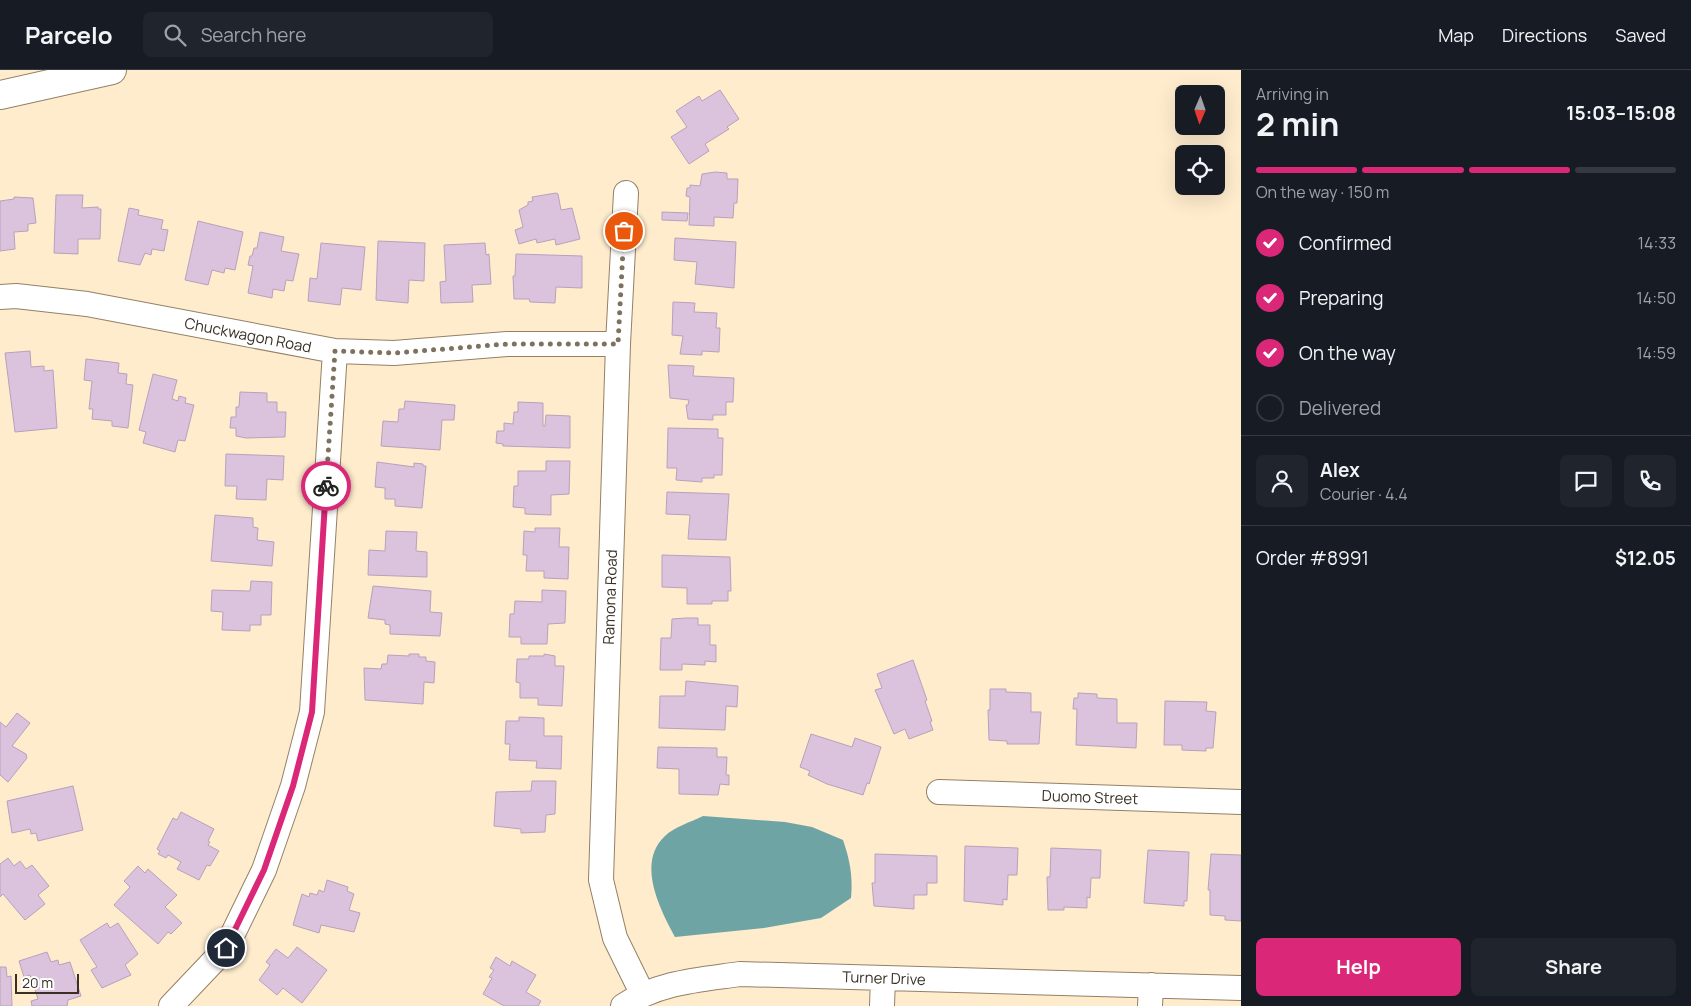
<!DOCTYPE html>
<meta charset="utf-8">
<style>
:root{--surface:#171b24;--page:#20242c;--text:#f1f3f6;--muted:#9ea1a6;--line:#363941;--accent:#db2777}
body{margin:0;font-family:Manrope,sans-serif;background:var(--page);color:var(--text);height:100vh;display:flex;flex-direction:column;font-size:19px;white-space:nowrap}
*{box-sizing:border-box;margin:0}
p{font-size:16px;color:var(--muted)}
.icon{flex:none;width:28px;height:28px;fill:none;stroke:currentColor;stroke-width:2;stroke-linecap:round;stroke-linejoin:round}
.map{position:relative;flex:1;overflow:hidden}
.details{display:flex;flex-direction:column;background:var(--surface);width:450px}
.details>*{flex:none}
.needle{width:32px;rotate:182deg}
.tools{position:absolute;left:1175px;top:15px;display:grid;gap:10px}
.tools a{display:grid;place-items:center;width:50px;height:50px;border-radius:8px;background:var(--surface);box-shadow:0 5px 20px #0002;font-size:25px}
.scale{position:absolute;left:15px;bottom:12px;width:64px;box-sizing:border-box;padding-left:5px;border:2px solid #383024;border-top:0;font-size:14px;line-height:18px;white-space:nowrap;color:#383024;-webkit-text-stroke:4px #fff;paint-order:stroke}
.pin{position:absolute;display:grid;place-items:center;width:42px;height:42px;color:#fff;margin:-21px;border:2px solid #fff;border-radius:50%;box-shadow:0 1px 5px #0007}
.courier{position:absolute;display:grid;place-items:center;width:50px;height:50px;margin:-25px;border:4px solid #db2777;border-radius:50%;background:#fff;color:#222;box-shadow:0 1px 6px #0007}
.overview em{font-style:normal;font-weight:700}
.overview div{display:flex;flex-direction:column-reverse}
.overview{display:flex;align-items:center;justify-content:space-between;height:85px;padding:0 15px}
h1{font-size:32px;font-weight:700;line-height:38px}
.bar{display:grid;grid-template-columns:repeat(4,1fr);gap:8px 5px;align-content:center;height:60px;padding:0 15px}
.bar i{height:6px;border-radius:4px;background:var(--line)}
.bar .on{background:var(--accent)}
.bar p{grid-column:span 4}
.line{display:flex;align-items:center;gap:12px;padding:0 15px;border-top:1px solid var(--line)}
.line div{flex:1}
.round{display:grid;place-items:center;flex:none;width:52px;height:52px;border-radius:8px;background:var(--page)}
ol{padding:0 15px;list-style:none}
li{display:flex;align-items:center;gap:15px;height:55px}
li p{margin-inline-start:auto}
li .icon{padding:5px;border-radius:50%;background:var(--accent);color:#fff;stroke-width:4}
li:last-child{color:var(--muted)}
li i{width:28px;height:28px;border:2px solid var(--line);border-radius:50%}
.button{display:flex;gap:10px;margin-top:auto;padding:10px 15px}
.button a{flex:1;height:58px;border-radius:8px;background:var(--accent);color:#fff;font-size:20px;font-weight:700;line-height:58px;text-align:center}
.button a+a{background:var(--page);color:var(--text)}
header{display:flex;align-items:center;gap:30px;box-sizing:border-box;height:70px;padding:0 25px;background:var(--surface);border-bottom:1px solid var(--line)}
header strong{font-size:24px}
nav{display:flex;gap:28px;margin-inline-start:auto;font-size:18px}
.search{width:350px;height:45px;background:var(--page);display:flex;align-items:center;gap:12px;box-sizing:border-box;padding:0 18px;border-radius:8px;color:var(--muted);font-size:19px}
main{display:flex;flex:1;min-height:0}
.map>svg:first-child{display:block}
</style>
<header>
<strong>Parcelo</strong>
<div class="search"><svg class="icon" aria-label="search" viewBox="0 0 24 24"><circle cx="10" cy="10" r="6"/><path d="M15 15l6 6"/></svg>Search here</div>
<nav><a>Map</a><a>Directions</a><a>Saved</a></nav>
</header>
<main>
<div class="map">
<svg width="1241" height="936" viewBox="0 0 1241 936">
<rect width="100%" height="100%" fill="#ffeccd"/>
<!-- water -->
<path fill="#6fa4a5" d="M703,746L785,752L812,757L843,770C850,790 853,807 851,828L821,848L764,858L675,867C660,839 636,793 665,766C674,757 691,752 703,746Z"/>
<!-- building -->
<path fill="#dbc3de" stroke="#b8a1bb" d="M720,20L739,49L727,57L729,59L705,74L709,81L689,94L671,67L687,57L676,41L699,26L702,31Z
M715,102L727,103V109H738L737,133H734L733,148L714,147V156L689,155L690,127L686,126L687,118H690V115L700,116L702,104Z
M556,123L558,124L561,140L572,138L580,169L556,175L555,169L537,173L536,169L519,174L515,160L523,157L519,140L528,135V132L533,131L532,127Z
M56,125H83L82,138L98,137V139H101L100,169H78V184L54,183Z
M14,127L33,128L36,153L28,154V161L14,162L15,179L0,181V131L14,129Z
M129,138L139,140L138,145L163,150L161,159L168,160L164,181L152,179L151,185L145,183L140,195L118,191Z
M662,142L688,143L687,151L662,150Z
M198,151L243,162L235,200L225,198L224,203L212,200L208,215L185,210Z
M260,162L284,167L281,181L299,184L293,211L286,210L284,221L273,219L272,228L248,223L253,196L248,195L250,186H252L254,178H257Z
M675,168L736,172L734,218L695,214L697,192L674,190Z
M378,171L425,173L424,211L409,210L408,233L376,230Z
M321,173L365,177L361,220L342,218L340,235L308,231L310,208L317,209Z
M485,173L486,185L489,184L491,214L472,215L473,232L441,233L440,212L446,211L444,175Z
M516,184L582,186V218L556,217L555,233L530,232L529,229H514L513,206H515Z
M673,232L695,233L694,242L717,243L716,258H720L719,282L702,281V285L680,284L683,266L672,265Z
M30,281L31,297L44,296V301L53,300L57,358L15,362L5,283Z
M86,289L119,293L118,303L127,304L126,314L133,315L128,358L112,356V351L92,349L93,339H89L92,311L84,310Z
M668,295L694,296L693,306L734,308L733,332H726V345H713V350L688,349L686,335H688L689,330L670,328Z
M153,304L177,310L172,329L178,331L179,326L186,328L185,333L194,335L185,371L178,370L175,382L143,373L146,362L139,360Z
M240,322L267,323V332H277V342H286L285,367L246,368L236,366V358H230L231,347H236V337H239Z
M405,331L455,335L454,350H442L440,380L381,376L383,351L398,352L399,339H404Z
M518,332L543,333V356H545L546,345L570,346V378L503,376V374L496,373L497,361H504V353L513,354L514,342H518Z
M668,358L718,359V368H723L722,405H714V408H702V412L676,410L677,398H667Z
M226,384L284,386L283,410L267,409L266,430L236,429L237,416H225Z
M546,391H570L569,424L551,425V445L525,444V438L513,437L514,416H518V401H546Z
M377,392L414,397V393L423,394V396H426L422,438L395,436V429H385V418L375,417Z
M667,422L729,424L726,470L688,469L690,445L666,444Z
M215,445L253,448V457L258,458L257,470L274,472L272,496L211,491Z
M535,458H560L559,477H569L568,509L544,508V501H526L527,485H523L524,461L535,462Z
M386,461L417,462L416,481L427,482V507L368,505L369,480L385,481Z
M662,485L730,487L731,521H728V531H712V534H687V518L662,517Z
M251,511L272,512L271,545H261V555H250V561L222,560L223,542L211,541L212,520L250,521Z
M373,516L431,521L430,542L442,543L440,566L390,564V555L385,554V550L368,548Z
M542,520L566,521L565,553L548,554L547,574H521V567H509L510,544H514L515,531L542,532Z
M686,548H698V555H710V575H716V592L705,591V595L682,594V600H660L661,568H671L672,549Z
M409,584H419V587H426V591L435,592L434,613L424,612L423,634L365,630L364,598L381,599L382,594H387L388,585L409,586Z
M544,584L555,586V596H564L562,636L538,635V628H520V613L516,612L517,589H529V586H544Z
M913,590L927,630L925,631L932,651L930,652L933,660L909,669L905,659L894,664L875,620L882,618L877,604Z
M686,611L738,616L737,637L726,636L725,660L659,658L660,626H685Z
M990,619H1006V622L1031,623V642H1041L1039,674H1007V671L989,670L988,640H990Z
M1078,623L1097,624V628L1117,629V653H1137L1136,678L1076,675L1077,639H1073L1074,628H1078Z
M1165,631L1207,632L1206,641L1216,642L1213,678H1206V681L1182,680V675H1164Z
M17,643L30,653L12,676L26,684L27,688L8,712L0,705V652L6,657Z
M519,647L544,648V666H562L561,699L536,698L537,691L509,690L510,674H505L506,651H519Z
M811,664L852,677L855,668L881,677L869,714L867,713L863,725L827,714L808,705L810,701L800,697Z
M658,677L717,678V687H727L726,705H729V715L720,714L718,725L679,724V699L657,698Z
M532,711H556L555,744L546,745L545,762L521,763V759L494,756L496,722L531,721Z
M73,716L83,760L38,771L36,763L31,764L30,759L12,763L7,731Z
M181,742L214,759L208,771L210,772L208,775L219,781L210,796L207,795L199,810L177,799L181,792L168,785L166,788L158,784L160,781L157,779L173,748L177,750Z
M965,776L1018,778L1017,805H1008L1007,830L1003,829V835L964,831Z
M1051,778L1101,780L1100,808H1091L1090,828L1087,827V838L1064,837V840H1048L1047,807H1050Z
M1148,780L1189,782L1187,831H1184V836L1144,833Z
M875,784L937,786V813H927V825H914V839L874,836L872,813H875Z
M1211,784L1241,785V851L1225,850V846L1210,845V820H1208Z
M8,788L14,796L20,791L26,799L32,795L49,816L38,825L45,834L25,850L3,824L0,827V794Z
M138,796L145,803L148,799L177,825L165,837L182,853L171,864L168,862L158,874L114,835L130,817L124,811Z
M327,810L348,817L347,821L354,824L349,840L360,843L354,862L321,855L319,863L293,855L302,824L309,827L310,823L317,825L319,820L324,822Z
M107,853L110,858L118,853L138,884L125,895L131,905L102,918L91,900L97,897L80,870Z
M297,877L327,900L302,933L283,918L277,925L259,910L270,895L266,892L276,879L288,888Z
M47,882L51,892L58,890L59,895L70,892L81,926L68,930L67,936H32L31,931L38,929L30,905L24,907L19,891Z
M496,887L510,896L512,891L536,905L526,922L541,931L538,936H504L483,924L492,908L489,907L494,900L490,898Z
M0,897H6L7,907L11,906L12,936H0Z"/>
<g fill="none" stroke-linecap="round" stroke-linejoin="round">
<defs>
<path id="minor" d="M626,123L618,274L601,810L615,868L642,923
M0,227L16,226L87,234L335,281L394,283L507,274H618
M939,722L1241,732
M171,936L226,878L264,800L293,716L312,642L335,281
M623,936C659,912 698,910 740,904L1241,918
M882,936L883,908
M1150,936L1151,915"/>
<path id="major" d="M0,25L112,0"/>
</defs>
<!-- minor casing -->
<use href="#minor" stroke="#938166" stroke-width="26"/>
<!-- major casing -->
<use href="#major" stroke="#938166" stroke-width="30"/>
<!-- minor -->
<use href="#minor" stroke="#fff" stroke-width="24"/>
<!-- major -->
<use href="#major" stroke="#fff" stroke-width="28"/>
</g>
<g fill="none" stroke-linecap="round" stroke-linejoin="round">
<!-- done -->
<path stroke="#7e725f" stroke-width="5" stroke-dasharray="0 9" d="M326,416L335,281L394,283L507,274H618L624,161"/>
<!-- route -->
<path stroke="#db2777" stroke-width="6" d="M226,878L264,800L293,716L312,642L326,416"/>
</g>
<g text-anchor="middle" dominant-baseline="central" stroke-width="4.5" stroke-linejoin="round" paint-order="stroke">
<!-- street labels -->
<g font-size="15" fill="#383024" stroke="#fff">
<text transform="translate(248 265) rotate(11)">Chuckwagon Road</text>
<text transform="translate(610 527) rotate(-88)">Ramona Road</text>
<text transform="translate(1090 727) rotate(2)">Duomo Street</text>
<text transform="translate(884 908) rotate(2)">Turner Drive</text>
</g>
</g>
</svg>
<div class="tools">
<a><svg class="needle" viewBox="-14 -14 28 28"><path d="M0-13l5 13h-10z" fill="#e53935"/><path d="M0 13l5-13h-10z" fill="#9ea1a6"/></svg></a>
<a><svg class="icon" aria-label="locate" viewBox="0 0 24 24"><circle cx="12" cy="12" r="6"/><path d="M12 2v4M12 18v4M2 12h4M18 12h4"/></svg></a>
</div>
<div class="scale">20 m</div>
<div class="pin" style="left:624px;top:161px;background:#ea580c"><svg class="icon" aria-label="bag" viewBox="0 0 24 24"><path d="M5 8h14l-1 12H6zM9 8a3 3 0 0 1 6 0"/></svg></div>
<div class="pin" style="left:226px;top:878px;background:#1f2937"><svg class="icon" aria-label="home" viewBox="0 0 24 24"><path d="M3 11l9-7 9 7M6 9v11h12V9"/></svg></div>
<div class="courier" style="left:326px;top:416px"><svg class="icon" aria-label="bike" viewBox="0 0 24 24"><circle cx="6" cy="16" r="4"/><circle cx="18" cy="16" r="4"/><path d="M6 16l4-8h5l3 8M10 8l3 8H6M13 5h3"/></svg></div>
</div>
<section class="details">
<div class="overview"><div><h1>2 min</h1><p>Arriving in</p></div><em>15:03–15:08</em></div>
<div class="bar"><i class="on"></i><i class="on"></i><i class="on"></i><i></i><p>On the way · 150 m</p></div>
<ol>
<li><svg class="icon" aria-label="check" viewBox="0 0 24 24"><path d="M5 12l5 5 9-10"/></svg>Confirmed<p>14:33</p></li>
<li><svg class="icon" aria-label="check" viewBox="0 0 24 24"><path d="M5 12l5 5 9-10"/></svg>Preparing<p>14:50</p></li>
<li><svg class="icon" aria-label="check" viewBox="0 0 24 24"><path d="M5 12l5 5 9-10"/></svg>On the way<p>14:59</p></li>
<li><i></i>Delivered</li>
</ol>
<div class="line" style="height:90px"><a class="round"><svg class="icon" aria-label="person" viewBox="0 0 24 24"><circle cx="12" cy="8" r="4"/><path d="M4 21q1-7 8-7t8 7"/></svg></a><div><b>Alex</b><p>Courier · 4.4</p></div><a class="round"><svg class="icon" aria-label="chat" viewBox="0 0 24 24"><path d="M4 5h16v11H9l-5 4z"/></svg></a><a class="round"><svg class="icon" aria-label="phone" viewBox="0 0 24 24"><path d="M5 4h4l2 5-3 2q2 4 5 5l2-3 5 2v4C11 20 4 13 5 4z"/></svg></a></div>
<div class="line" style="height:65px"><div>Order #8991</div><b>$12.05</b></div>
<div class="button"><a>Help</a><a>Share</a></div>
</section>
</main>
